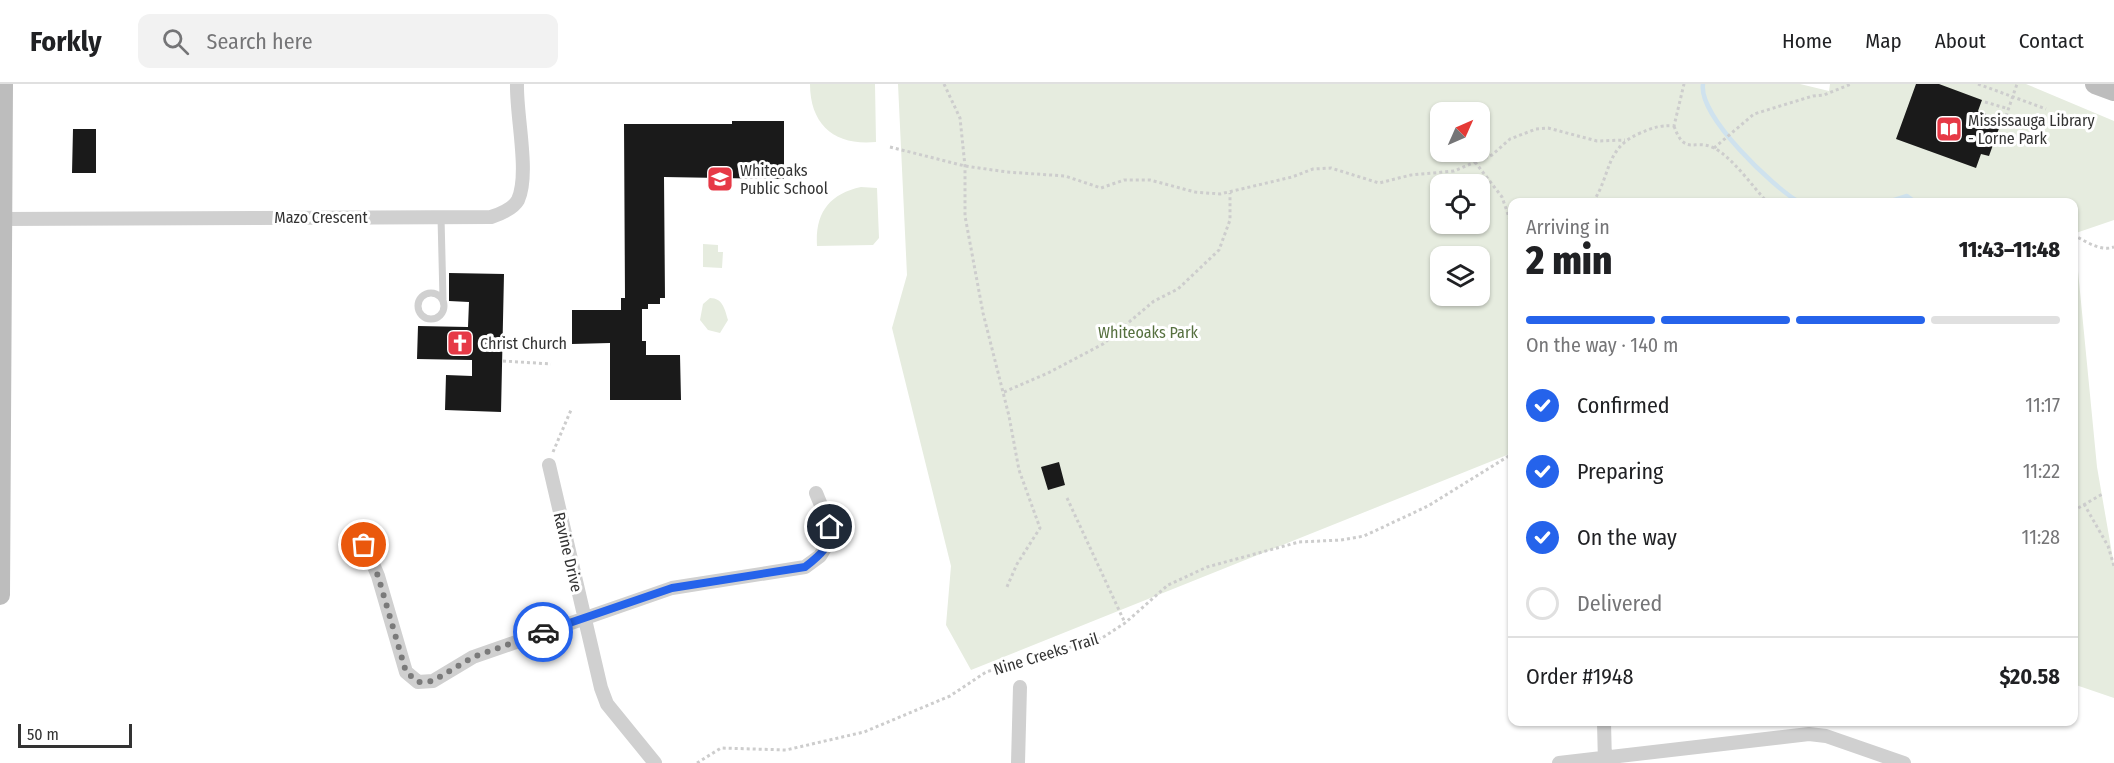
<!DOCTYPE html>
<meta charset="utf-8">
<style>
:root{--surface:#fff;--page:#f2f2f2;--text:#202124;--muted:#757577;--line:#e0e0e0;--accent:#2563eb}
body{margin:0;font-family:"Fira Sans Condensed",sans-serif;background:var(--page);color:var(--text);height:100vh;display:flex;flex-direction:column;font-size:22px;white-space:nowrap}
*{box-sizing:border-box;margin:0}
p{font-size:20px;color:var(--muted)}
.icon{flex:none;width:33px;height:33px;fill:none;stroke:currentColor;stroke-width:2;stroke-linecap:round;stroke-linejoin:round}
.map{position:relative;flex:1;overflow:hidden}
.side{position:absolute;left:1508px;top:114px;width:570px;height:528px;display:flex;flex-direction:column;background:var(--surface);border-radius:12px;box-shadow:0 2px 4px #0004}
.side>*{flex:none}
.needle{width:39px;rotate:45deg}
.fabs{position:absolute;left:1430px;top:18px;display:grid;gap:12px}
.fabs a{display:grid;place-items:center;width:60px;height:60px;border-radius:12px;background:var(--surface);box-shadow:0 2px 4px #0004;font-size:30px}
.scale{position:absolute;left:18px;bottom:15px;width:114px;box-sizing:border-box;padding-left:6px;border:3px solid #333;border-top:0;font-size:16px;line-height:21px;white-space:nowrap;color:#333;-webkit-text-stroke:4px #fff;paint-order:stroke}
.pin{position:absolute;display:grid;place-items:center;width:51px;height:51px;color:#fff;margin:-26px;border:3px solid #fff;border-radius:50%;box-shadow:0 2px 6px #0007}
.courier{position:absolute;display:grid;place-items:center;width:60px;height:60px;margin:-30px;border:4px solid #2563eb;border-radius:50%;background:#fff;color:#222;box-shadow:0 2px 8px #0007}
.overview em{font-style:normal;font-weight:800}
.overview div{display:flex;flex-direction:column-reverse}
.overview{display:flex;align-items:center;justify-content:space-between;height:102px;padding:0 18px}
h1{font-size:39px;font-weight:800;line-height:45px}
.bar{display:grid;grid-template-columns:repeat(4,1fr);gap:9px 6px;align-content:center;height:72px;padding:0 18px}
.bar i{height:8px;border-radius:4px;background:var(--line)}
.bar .selected{background:var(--accent)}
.bar p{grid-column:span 4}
.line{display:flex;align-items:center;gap:15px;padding:0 18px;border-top:2px solid var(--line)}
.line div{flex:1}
ol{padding:0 18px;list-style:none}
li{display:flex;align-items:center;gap:18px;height:66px}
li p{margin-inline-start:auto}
li .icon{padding:6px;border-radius:50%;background:var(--accent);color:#fff;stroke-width:4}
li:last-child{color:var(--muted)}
li i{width:33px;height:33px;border:3px solid var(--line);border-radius:50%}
header{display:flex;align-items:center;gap:36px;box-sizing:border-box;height:84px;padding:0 30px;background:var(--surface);border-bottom:2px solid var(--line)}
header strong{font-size:28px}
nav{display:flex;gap:33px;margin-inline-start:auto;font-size:21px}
.search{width:420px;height:54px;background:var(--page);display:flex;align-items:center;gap:15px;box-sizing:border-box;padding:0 21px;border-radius:12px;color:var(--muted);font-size:22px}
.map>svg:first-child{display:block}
</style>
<header>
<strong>Forkly</strong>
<div class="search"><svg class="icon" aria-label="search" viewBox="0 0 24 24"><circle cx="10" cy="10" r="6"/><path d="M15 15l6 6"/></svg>Search here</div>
<nav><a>Home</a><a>Map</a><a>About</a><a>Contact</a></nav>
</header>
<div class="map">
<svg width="2114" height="679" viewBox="0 0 2114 679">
<rect width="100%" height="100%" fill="#fff"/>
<!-- green -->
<path fill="#e6ecdf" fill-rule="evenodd" d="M810,0H875L876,58C836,62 810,42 810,0Z
M898,0H1800L1829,7L1830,0H2026L2114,37V136L2073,150V118H1512V369L971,586L946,541L951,482L892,244L907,191ZM1440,28H1479V68H1440ZM1440,100H1479V140H1440ZM1440,172H1479V212H1440Z
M861,103L877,104L879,154L873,161L817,162C815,129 829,110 861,103Z
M703,160L718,161V168H723L722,184L703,183Z
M2078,187L2097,383L2114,481V614L2073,600V189Z
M710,214C723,214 725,226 728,236L720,249L708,246L700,236L703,220Z"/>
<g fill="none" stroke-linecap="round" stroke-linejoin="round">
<!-- stream -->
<path stroke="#cfe2ee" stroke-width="4.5" d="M1703,0C1698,32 1773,103 1799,118
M2019,117V118
M1888,118L1907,112L1915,118"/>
</g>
<!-- building -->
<path fill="#1a1a1a" d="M1916,0H1939L1982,16L1978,27L2002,36L1989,72L1981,70L1976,84L1896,55Z
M732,37H784V95L664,93L665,214H660V220H648V225H642V257H646V271H680L681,316H610V259L572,260V226H621V214H625L624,40H732Z
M73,45H96V89H72Z
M449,189L504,190L501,328L445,326L446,291L472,292V276L417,275L418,242L468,243L469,218L449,217Z
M1059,378L1065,401L1048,406L1041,383Z"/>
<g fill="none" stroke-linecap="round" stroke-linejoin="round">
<!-- path -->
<path stroke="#cdcdcd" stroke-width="3" stroke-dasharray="3 3" stroke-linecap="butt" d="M944,0L960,34L965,82V132L983,229L1009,332L1019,386L1040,444L1017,480L1006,505
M1978,0L2046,25
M1985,18L2009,25
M2006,32L2017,0
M1674,42C1685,73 1694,54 1714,64C1732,73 1754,104 1767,118
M890,63L965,82L1007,88L1065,92L1101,104L1124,96H1150L1195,108L1220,110L1292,93L1313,85L1331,84L1379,99L1411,91L1454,87L1492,71L1510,55L1536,45L1548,44L1597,57L1625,56
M1714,64L1754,30L1813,12L1824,11L1851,0
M1475,78L1502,113L1511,139
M1593,118C1611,91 1605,65 1638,50C1652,44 1659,41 1674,42L1684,0
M2073,151C2086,157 2100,168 2114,163
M503,277L551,280
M1004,308L1048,289L1103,260L1154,217L1178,205L1219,166L1230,136V109
M553,368L571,326
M1067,414L1125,539
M2084,420L2108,462L2114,482
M2073,427L2104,409
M697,679L721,664L786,666L864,648L950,612L986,588L1102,554L1125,539L1168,501L1207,483L1299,458L1341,456L1364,452L1428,422L1512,370"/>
<!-- lane -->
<path stroke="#d0d0d0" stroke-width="7" d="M441,133L443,215
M418 222a13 13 0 1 1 26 0a13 13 0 1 1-26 0Z"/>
<!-- street -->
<path stroke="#d0d0d0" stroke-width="14" d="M1,135L491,133C500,130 513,125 518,116C530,90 516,31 517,0
M549,381L601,604L607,620L655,679
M365,461L378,492L406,588L418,598L433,597L473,573L672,504L805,483L820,472L831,454L830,443L816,409
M1604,638L1605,679
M1018,679L1020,603
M1559,679L1809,650L1826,652L1904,679"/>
<!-- secondary -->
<path stroke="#bdbdbd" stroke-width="20" d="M2095,0L2114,7
M0,511L3,0"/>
</g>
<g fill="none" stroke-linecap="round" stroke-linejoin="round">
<!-- done -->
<path stroke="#7a7a7a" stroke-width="6" stroke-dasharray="0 10.8" d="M364,461L378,492L406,588L418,598L433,597L473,573L543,548"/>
<!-- route -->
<path stroke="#2563eb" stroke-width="8" d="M543,548L672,504L805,483C819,472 832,462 830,443"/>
</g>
<!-- icons -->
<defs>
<symbol id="library-square" viewBox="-11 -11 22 22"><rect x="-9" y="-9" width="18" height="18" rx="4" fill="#e63946" stroke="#fff"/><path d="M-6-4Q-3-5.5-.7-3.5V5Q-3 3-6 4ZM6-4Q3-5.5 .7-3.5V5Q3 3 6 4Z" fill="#fff"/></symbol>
<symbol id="school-square" viewBox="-11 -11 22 22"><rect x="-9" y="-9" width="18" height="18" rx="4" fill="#e63946" stroke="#fff"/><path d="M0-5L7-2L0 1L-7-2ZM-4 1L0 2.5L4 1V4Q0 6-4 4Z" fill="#fff"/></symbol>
<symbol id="church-square" viewBox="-11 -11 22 22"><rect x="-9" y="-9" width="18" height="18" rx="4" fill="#e63946" stroke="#fff"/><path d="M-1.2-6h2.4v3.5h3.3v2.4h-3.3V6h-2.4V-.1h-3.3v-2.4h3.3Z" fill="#fff"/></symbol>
</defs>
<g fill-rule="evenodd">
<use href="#library-square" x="1934" y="30" width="30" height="30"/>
<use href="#school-square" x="705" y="80" width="30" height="30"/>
<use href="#church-square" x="445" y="244" width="30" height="30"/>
</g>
<g text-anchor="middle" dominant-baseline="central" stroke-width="6" stroke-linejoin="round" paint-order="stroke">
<!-- poi labels -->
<g font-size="16" fill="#333" stroke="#fff" text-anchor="start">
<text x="1968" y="36">Mississauga Library<tspan x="1968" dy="18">- Lorne Park</tspan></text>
<text x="740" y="86">Whiteoaks<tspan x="740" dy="18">Public School</tspan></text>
<text x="480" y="259">Christ Church</text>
</g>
<!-- street labels -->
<g font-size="16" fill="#333" stroke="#fff">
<text x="321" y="133">Mazo Crescent</text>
<text transform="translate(568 468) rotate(77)">Ravine Drive</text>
<text transform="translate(1046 570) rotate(-17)">Nine Creeks Trail</text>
</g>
<!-- park labels -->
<g font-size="16" fill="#56703f" stroke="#fff">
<text x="1148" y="248">Whiteoaks Park</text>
</g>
</g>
</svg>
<div class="fabs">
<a><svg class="needle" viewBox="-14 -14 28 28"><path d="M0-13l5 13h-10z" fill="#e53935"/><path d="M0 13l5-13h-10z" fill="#757577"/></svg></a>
<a><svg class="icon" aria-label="locate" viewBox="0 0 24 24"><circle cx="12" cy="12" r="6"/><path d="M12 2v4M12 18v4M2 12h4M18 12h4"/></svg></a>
<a><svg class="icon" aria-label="layers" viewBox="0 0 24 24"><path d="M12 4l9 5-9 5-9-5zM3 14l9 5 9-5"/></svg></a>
</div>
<div class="scale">50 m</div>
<div class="pin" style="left:364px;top:461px;background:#ea580c"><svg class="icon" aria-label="bag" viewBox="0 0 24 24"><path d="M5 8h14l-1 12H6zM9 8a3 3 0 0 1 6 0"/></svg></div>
<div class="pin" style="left:830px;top:443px;background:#1f2937"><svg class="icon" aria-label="home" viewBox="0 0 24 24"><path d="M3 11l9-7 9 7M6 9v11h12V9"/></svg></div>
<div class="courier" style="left:543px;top:548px"><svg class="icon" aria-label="car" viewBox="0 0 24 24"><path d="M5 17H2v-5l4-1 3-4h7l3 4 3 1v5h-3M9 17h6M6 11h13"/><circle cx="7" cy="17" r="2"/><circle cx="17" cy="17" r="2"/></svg></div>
<section class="side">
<div class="overview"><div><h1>2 min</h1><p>Arriving in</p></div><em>11:43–11:48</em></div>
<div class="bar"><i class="selected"></i><i class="selected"></i><i class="selected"></i><i></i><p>On the way · 140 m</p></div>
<ol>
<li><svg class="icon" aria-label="check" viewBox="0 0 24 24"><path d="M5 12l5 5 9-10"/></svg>Confirmed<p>11:17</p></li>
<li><svg class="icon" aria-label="check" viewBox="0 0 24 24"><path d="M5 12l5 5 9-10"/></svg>Preparing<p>11:22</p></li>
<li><svg class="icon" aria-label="check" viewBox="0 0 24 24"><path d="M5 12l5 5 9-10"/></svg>On the way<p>11:28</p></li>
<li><i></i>Delivered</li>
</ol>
<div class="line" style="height:78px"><div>Order #1948</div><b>$20.58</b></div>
</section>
</div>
